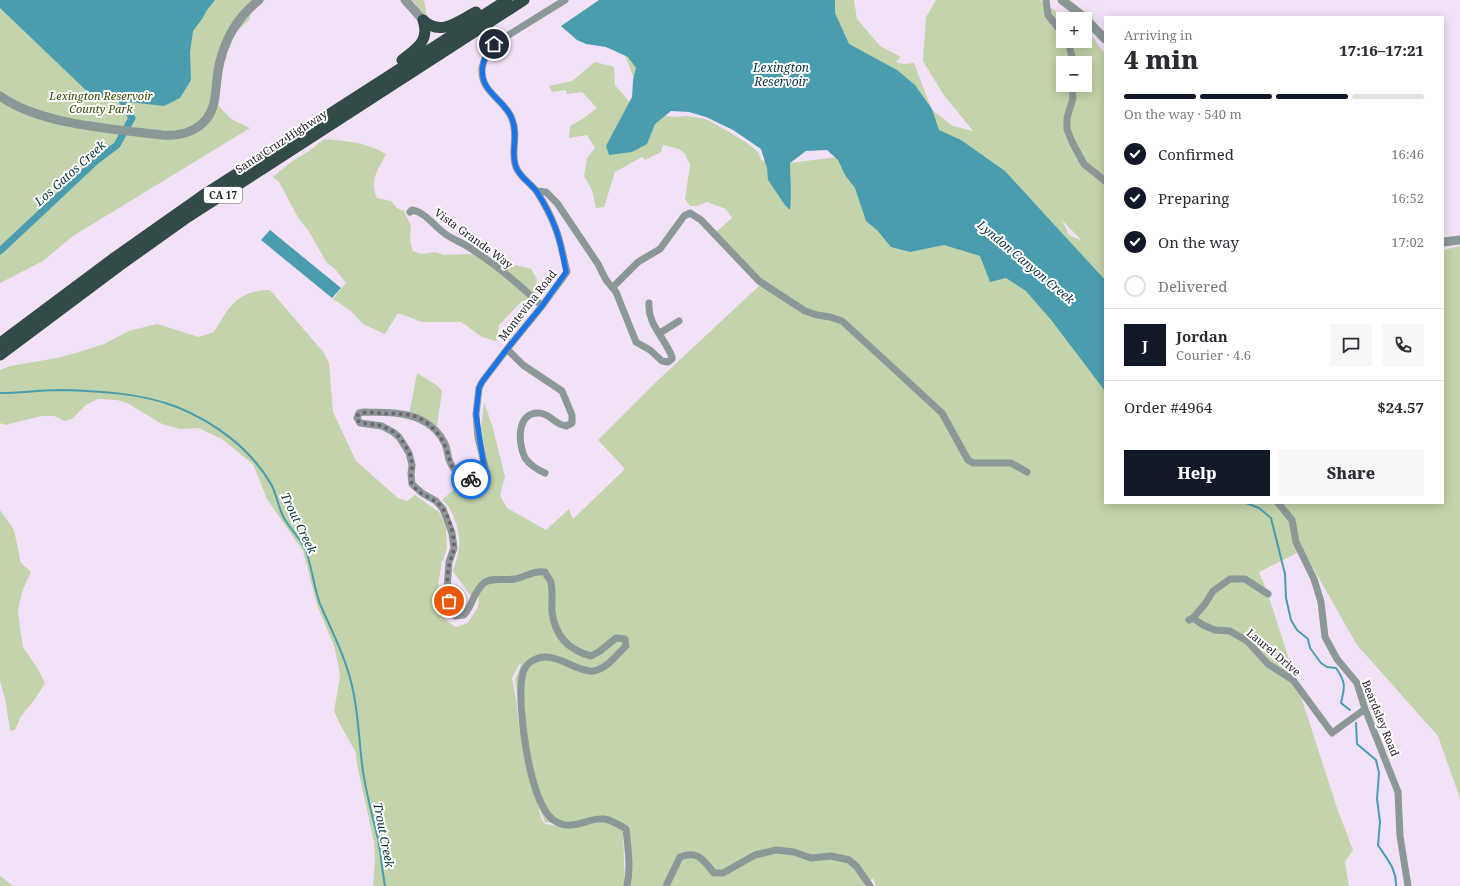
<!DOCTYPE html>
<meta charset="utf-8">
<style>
:root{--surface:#fff;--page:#f7f7f7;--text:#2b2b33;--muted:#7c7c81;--line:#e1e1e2;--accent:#111827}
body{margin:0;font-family:"Noto Serif",serif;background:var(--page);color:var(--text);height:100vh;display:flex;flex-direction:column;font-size:15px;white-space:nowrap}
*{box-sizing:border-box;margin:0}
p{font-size:13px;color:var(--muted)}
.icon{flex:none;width:22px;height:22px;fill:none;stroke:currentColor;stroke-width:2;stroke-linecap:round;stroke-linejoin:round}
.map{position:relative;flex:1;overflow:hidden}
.details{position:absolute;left:1104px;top:16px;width:340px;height:488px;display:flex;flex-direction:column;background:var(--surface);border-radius:0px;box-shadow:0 2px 10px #0003}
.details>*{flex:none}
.tools{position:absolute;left:1056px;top:12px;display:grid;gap:8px}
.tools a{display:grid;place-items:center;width:36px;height:36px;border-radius:0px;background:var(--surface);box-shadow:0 2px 10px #0003;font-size:20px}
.pin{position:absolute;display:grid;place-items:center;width:34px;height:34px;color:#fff;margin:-17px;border:2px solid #fff;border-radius:50%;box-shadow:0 1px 4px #0007}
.courier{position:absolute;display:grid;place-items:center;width:40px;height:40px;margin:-20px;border:3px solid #1a73e8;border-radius:50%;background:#fff;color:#222;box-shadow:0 1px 5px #0007}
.headline em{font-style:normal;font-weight:800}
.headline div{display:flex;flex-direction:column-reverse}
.headline{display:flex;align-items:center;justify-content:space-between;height:68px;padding:0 20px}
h1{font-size:26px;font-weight:800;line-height:30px}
.bar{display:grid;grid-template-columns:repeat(4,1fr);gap:6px 4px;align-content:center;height:48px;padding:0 20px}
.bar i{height:5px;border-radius:3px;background:var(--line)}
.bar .active{background:var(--accent)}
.bar p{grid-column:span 4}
.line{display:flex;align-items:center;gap:10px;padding:0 20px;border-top:1px solid var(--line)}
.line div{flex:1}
.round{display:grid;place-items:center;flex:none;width:42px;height:42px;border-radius:0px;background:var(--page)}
ol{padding:0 20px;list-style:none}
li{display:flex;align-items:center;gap:12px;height:44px}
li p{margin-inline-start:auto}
li .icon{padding:4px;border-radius:50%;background:var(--accent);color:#fff;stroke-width:4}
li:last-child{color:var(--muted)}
li i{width:22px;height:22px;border:2px solid var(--line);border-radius:50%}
.action{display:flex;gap:8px;margin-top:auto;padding:8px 20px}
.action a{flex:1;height:46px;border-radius:0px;background:var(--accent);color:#fff;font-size:16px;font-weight:800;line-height:46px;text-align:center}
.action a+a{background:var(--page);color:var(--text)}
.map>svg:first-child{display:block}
</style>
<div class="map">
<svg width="1460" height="886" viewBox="0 0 1460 886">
<rect width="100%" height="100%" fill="#f3e2f7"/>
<!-- green -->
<path fill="#c3d3ab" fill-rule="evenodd" d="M0,0H265L252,10L249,20L233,35L230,48L226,47L215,102L231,119L250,128L73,236L43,261L0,283Z
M412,0H424L427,18Z
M696,0H854L857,19L880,46L901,57L896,62L903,64L914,63L932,110L953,126L973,131L943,94L923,61L926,17L936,0H1040L1067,19H1063V41H1085V31L1091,35L1105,54V503H1443V250L1460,246V798L1438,736L1357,645L1304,552H1299L1259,572L1268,594L1337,808L1353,850L1345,862L1349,886H876L873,878L864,886H627L625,833L623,832L625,886H373L375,861L374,842L357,765L356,753L340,724L334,711L340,677L338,663L334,646L317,605L303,551L267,499L253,464L222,439L198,428L180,429L162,424L127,403L117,400L98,399L86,405L72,419L65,421L54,416H42L5,425L0,423V370L10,366L57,358L79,352L104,344L129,331L157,324L199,337L214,332C230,306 236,291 270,290L324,353L329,363L333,412L356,461L398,498L407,501L415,495L439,512L446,528L447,548L443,561L442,560C440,575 434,601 442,614C445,620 451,624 456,627L468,623L478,607L479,596L474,601L453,571C455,564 458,556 459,549C461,534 454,509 442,500L464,480L482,486L491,481L480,437L484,402L493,428L505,477L500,495L507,508L546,530L569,509L573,519L625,469L598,440L655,383L760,285L716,232L732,218L726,209L707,202L697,206H690L685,199L690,165L685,154L679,149L663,145L661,152L645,160L642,157L615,172L604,207L596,208L592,190L584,176L587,158L595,148L587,135L569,138L570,126L584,118L597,108L582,92L567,94L566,90L552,92L549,86L572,81L595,62L614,67L615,85L639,113L675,117L687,116L706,119L731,133L747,143L758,152L761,160L780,164L847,156L885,165L679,101L643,103L625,55ZM1063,63H1085V85H1063ZM1062,220L1082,241L1069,235ZM520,663L521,665L515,679L518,699L520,736L516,699L512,678ZM538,805L545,822L560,824L557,826L545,824L541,818Z
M324,139C346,141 366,142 386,154C378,170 369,180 377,198L391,201L397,208L404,211L411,226L410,240L413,251L421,254L435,252L444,255L470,254L531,269L537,279L535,295L521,302L499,325L496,341L482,337L461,322H422L398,313L385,334L363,324L351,311L333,299L346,283L335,269L327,263L308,230L299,219L279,182L273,177L291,162L309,151Z
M417,373L438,386L442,391L436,433L409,415Z
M0,510L14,530L21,563L31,572L23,589L18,610L20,628L23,647L36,666L45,683L35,699L21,716L15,730L10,731L5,698L0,681Z
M0,876L13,886H0Z"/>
<!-- water -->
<path fill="#499daf" d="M0,0H215L207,10L202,19L193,31L190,52L191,80L180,98L164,106L94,98L0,8Z
M599,0H835V13L849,44L897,70L915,85L932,109L939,130L961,140L1005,171L1105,280V391L1052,321L1026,291L1006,278L990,282L980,256L944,245L910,252L891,247L877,230L866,221L855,188L845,175L838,160L827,150L806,151L790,163C790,179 792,194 790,210L785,205L768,180L767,168L761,149L733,130L706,117L689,112L671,111L655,124L647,144L632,152L609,155L606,146L632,97L633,80L636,68L628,57L606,47L586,44L577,40L561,26Z
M270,230L341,288L332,298L261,240Z"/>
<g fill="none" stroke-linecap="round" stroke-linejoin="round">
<!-- stream -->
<path stroke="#499daf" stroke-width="2" d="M0,393C21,393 41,390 62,390C99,391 141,393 177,407C214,422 250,448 271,484C277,495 278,507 284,518C290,529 301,539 306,551C312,568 314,587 320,604C329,625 340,646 347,668C358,701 358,731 362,764C365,790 372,814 378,839C381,855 382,870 385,886
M1246,503L1259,508L1271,518L1285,574L1286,598L1291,620L1297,630L1308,639L1310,648L1321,663L1327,667L1336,668C1346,682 1345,687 1341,703L1350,710
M1356,723L1357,744L1376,760L1379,773L1377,799L1380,822L1378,845C1386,858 1397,869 1396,886"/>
<!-- canal -->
<path stroke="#499daf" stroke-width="7" d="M0,251L96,161L117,145L132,118L122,101"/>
<!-- minor -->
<path stroke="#8b9897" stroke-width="7" d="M565,0L494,44C488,51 484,59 482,68C480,93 505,99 512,119C519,137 510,151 516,167C520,178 531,183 537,192C544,203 551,216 555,227C561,241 563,257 567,272L542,306L507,349L482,382L479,388L476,414L478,437L485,467V478L483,480C470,482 455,475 450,462C447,456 448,448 444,442C440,434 432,426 425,422C408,411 383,413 364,412L359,413L357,418L360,423L382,426L393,432L399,437L409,453L412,465L411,474L412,484L422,493L436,501L443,509L452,533L454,548L449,562L447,589L450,610L455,616L464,615C473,605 473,592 484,583C491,577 505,581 515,579C526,577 533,570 545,572C546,575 549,578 550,580C554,589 551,602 552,612C555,636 568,650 591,656L600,651L616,638L625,639L626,646C617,654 606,670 593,671C591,672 587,670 585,670C569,666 551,652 536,659C528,662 523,669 522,677C517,705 529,800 552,819C571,834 586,817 604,819C612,820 619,825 626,829C628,848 631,868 627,886
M1046,0L1048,15L1063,34
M1068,41L1072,57V63
M1072,85L1073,98L1067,118V129L1072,142L1084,164L1105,181
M537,191L546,192L557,203L598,264L606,280L616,292L636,342L650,350L662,361L668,362L672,359V357C665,338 647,324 649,303
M410,212L412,210C425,212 434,226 444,233C453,240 464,243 473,250C498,266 521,286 542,306
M613,287L638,262L660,249L684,216L690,213L701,220L759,281L805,311L817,315L830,317L842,321L853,331L942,413L968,460L973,463H1011L1027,472
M660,333L679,321
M507,349L523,365L562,391L572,415V423L566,426C564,425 560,425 558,423C551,419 547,413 539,413C516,412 518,444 525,458C530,465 538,470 545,473
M1278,503L1292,520L1296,542L1314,579L1321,602L1325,637L1337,659L1357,683L1365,709L1398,792L1400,836L1408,886
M1193,618L1205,604L1213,591L1230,579H1245L1268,594
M1189,620L1193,618L1203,625L1215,630L1230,631L1247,641L1268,664L1293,680L1332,733L1365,709
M666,886L680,857C699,850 703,860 714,873H723L755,855L776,850L794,852L811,858L831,856L849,860L857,867L870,886"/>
<!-- tertiary -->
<path stroke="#8b9897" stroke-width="9" d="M405,0L423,20
M1062,0L1084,17L1105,39
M0,96C40,125 113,129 162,135C185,137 208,128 214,103C217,88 216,73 221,58C227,35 240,15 259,0
M1443,242L1460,240"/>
<!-- trunk -->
<path stroke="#324a48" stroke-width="11" d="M423,20C441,37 458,21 476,12
M402,60C417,48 430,41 423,20
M0,343L114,258L202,196L507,0
M0,355L119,266L185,219L524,0"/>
</g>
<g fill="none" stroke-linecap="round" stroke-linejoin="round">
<!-- done -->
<path stroke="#6e6571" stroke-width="4" stroke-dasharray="0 7.2" d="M449,601C447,588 446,575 450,562C451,557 454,552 454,547C454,536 450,518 443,509C436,498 419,496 412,484C409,478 413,470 412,463C411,456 407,447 402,441C397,432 386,427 377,425C370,423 362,425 357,420V416C362,410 373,413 380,413C391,414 404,413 414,416C430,421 444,438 448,454C450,460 451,468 457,473C460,476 467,477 471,479"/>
<!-- route -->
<path stroke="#1a73e8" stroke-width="5" d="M471,479L483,480L485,478V473L476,414L479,388L482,382L507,349L542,306L566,272C563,257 561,241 555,227C551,216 544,203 537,192C531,183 520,178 516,167C510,151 519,137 512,119C505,98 478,93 483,65C484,57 488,50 494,44"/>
</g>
<g text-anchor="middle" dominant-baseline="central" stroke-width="4" stroke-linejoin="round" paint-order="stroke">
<!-- shield labels -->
<rect fill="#fff" stroke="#686469" stroke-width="1" x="204" y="187" width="38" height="16" rx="3"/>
<g font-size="10" font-weight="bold" fill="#272129">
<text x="223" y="195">CA 17</text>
</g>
<!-- park labels -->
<g font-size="11" font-style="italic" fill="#334803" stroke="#fff">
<text x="101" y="95">Lexington Reservoir<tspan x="101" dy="13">County Park</tspan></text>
</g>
<!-- street labels -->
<g font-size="11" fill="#272129" stroke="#fff">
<text transform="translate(281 141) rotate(-33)">Santa Cruz Highway</text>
<text transform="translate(474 238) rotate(36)">Vista Grande Way</text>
<text transform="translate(527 305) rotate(-52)">Montevina Road</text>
<text transform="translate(1274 652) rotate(40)">Laurel Drive</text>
<text transform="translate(1381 718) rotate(68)">Beardsley Road</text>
</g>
<!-- water labels -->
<g font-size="12" font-style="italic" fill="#08323a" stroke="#fff">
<text x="781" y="67">Lexington<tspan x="781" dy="14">Reservoir</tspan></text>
<text transform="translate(70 173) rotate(-42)">Los Gatos Creek</text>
<text transform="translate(1026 262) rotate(40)">Lyndon Canyon Creek</text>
<text transform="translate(299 523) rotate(64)">Trout Creek</text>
<text transform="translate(384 835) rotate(79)">Trout Creek</text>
</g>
</g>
</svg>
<div class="tools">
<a>+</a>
<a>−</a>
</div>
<div class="pin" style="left:449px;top:601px;background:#ea580c"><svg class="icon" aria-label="bag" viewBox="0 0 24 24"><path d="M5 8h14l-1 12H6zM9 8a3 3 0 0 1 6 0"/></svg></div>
<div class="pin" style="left:494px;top:44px;background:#1f2937"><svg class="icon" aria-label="home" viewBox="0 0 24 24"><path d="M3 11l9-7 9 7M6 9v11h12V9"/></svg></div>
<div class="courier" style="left:471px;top:479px"><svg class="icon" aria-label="bike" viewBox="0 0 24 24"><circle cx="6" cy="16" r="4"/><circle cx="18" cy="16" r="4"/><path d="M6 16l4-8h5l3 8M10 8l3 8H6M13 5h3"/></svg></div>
<section class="details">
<div class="headline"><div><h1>4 min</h1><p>Arriving in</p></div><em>17:16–17:21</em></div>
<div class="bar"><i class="active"></i><i class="active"></i><i class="active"></i><i></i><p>On the way · 540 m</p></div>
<ol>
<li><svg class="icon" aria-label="check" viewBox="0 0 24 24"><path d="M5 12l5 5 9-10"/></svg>Confirmed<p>16:46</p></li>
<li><svg class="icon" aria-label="check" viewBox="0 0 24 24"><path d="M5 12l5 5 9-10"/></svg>Preparing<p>16:52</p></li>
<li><svg class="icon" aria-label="check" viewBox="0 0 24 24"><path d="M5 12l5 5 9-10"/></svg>On the way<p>17:02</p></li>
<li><i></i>Delivered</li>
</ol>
<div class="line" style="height:72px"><b class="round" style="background:var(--accent);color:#fff">J</b><div><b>Jordan</b><p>Courier · 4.6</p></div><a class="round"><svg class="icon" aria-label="chat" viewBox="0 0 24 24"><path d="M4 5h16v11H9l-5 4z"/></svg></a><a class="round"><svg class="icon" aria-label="phone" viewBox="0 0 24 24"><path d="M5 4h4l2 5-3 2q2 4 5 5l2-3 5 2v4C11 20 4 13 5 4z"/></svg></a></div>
<div class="line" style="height:52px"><div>Order #4964</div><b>$24.57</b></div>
<div class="action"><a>Help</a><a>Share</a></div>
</section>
</div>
